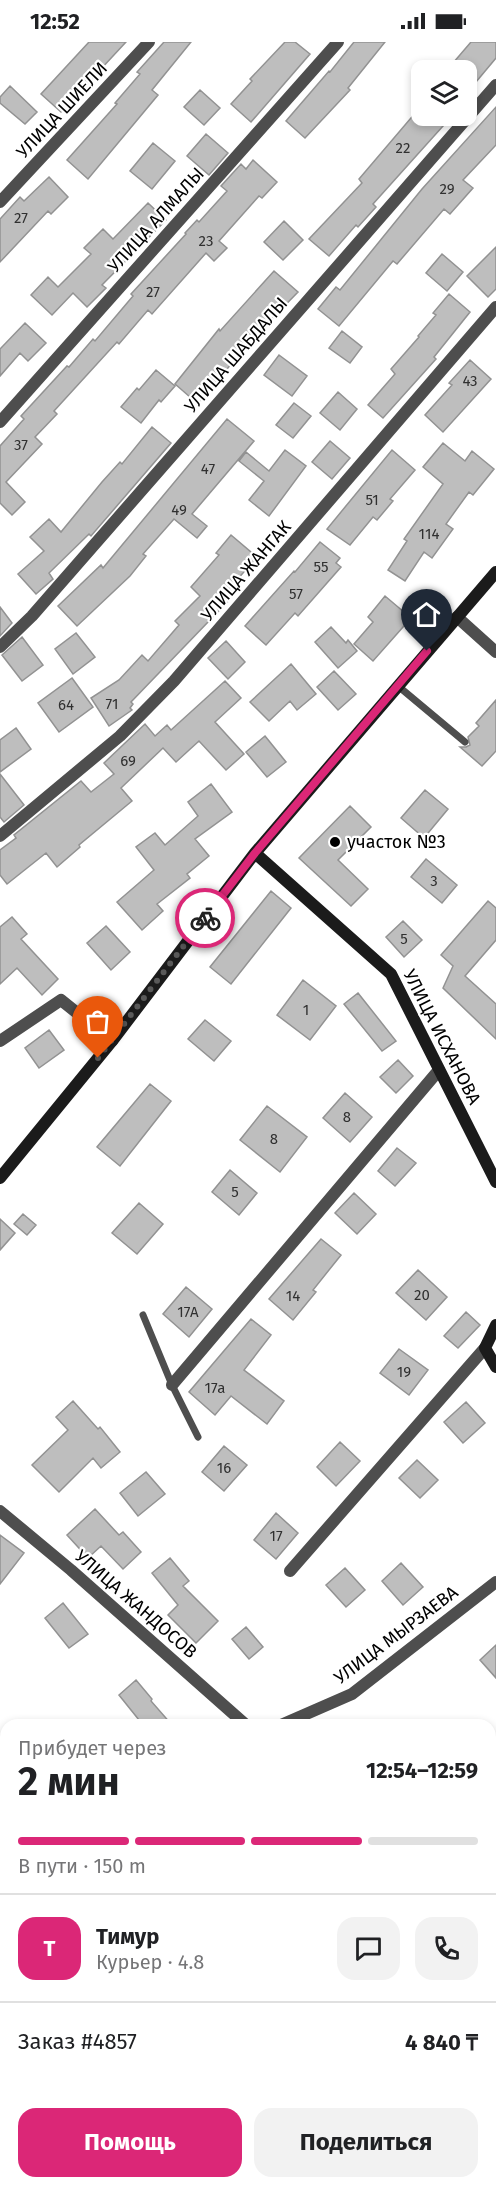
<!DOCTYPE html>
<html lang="ru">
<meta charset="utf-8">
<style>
:root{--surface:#fff;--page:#f2f2f2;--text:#202124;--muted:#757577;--line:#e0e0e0;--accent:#db2777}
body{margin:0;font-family:"Fira Sans",sans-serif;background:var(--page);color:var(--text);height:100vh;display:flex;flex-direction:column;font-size:22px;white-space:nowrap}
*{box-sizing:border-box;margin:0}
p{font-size:20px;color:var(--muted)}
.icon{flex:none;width:33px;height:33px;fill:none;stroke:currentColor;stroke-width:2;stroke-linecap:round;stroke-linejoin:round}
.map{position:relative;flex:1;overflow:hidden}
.drawer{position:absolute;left:0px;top:1677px;width:496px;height:470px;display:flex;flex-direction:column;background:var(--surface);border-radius:18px 18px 0 0;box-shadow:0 3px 9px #0003}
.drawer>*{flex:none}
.fabs{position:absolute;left:411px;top:18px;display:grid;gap:12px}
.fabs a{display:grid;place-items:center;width:66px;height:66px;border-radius:12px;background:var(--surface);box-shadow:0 3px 9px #0003;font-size:30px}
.pin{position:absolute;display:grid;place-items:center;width:51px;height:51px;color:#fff;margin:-62px -26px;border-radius:50% 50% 50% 0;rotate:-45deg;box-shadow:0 0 6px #0007}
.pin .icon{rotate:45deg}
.courier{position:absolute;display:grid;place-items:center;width:60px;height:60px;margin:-30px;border:4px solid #db2777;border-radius:50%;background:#fff;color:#222;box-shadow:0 2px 8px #0007}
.head em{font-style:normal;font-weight:700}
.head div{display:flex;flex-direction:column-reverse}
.head{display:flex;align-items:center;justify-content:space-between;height:102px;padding:0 18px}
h1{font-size:39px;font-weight:700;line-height:45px}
.bar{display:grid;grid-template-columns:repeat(4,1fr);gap:9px 6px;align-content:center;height:72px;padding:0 18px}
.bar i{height:8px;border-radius:4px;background:var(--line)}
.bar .selected{background:var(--accent)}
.bar p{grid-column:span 4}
.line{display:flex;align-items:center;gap:15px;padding:0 18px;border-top:2px solid var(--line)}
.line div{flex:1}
.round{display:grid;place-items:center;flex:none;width:63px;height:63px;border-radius:18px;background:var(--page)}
.primary-button{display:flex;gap:12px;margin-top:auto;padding:12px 18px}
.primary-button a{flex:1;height:69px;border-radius:18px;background:var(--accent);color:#fff;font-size:24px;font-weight:700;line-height:69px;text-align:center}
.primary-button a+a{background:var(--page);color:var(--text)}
.status{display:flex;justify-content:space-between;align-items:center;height:42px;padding:0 30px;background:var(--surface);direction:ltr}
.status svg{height:16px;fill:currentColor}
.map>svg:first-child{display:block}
</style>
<div class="status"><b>12:52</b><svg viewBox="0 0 49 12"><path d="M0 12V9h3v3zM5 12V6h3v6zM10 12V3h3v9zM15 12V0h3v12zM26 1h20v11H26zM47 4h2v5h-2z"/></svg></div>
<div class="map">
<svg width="496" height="2146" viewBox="0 0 496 2146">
<rect width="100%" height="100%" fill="#fff"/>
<!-- building -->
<path fill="#bebebe" stroke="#929292" stroke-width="1.5" d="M89,0H126L61,70L41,52Z
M164,0H191L152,48L158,53L88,137L67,118L117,62L115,61L140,32L137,30Z
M285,0H295L310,12L251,80L231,62L252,39L250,37Z
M354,0H385L348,46L350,48L305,96L286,79L329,29L330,30Z
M471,0H496V16L466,52V28H447Z
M10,44L37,70L25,82L0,61V55Z
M200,48L220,66L204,83L184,65Z
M422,63V74H452L373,162L376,165L358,185L356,183L329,214L309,197L362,141L359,137Z
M496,65V103L463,138L473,146L450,172L444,167L397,222L393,219L339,284L318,267L336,245L340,248L422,147Z
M206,92L228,111L209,133L187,114Z
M153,101L175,119L152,147L130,129Z
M253,118L277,140L262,156L259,154L219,199L227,206L214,219L206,211L152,272L148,268L119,302L117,300L54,369L57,372L35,395L42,402L6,440L25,460L12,473L0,461V404L24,377L21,374L67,324L69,325L93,297L95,299L133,254L131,252L186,192L185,191L197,178L199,180L227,149L221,144L241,122L246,127Z
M49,135L68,155L51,172L48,169L0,220V177L20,155L24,159Z
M148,161L166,178L102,243L106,246L87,265L73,251L52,273L31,253L48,235L58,245L91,212L84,206L103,187L113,197Z
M284,179L303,198L283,218L264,200Z
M496,205V247L488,255L467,234Z
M442,212L463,230L447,249L426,231Z
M274,229L298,250L252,297L198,362L175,342L219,287L220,289Z
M449,252L470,270L434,315L436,317L383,376L368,363L395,332L391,327L419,295L418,294L436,273L433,271Z
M25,281L46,301L28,319L20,311L0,334V307Z
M342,289L362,305L350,321L329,306Z
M279,313L307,334L292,354L264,333Z
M470,318L491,337L443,390L425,373L452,343L449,341Z
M156,328L175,344L161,360L159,358L141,381L121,365L137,346L139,348Z
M338,350L357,367L340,388L320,371Z
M294,361L311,374L293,396L276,383Z
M227,377L254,399L192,472L207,484L197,496L174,477L143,512L146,514L130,534L77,584L58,564L101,523L103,526Z
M152,385L171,401L91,494L89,492L49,531L53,537L36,552L18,532L44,509L30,495L49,477L61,490L102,440L120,420L122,422Z
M330,399L350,416L332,437L312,420Z
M443,401L465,419L472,409L494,427L473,453L469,450L446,482L453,487L432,516L424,510L405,539L388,528L407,499L404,497L443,442L423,425Z
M285,408L306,424L269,474L249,458L264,439L239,419L246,410L269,429Z
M392,408L415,428L390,457L393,459L377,478L373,475L350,503L327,487Z
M231,493L257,515L229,547L235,552L131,660L133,662L130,666L132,668L109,684L91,656L119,638L142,613L148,619L179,583L175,579L200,554L191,545L219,513L216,511Z
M320,500L340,516L336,521L341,525L298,574L295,571L266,603L245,584L294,529L295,530Z
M385,554L411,576L373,619L354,602L373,580L368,575Z
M0,565L12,581L0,594Z
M331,585L346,601L348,598L357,609L338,626L315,600Z
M76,591L95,615L73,632L55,607Z
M22,595L43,623L22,639L2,613Z
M226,599L245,620L228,637L208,616Z
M291,622L316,652L297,668L290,659L269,679L250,660Z
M334,629L356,652L338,668L317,645Z
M72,636L93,665L59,690L38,661Z
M225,639L241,656L215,680L244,712L226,728L199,699L176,720L163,706L121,746L132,759L79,803L80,805L57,825L46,811L7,842L0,833V808L16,796L14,793L81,739L91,750L114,732L104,721L145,682L155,694L167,683L171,688Z
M496,658V709L482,724L460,705H466L470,703L468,695L479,684L476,681Z
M16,686L31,707L0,730V698Z
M265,694L286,720L267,735L246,710Z
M0,732L24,763L4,780L0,775Z
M211,742L232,770L195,797L209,814L187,832L190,836L157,862L163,869L142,888L117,860L154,828L136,805L155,791L165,803L198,774L188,760Z
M425,748L448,767L424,796L401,776Z
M350,764L371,785L338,818L368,847L351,864L299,816Z
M426,817L457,843L442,861L411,835Z
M271,849L291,866L231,942L210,925Z
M488,859L496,866V898L465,934L496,962V997L443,946L453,924L441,913Z
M12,875L27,892L21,897L58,937L42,953L17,926L0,942V885Z
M403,879L422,898L404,915L386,895Z
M106,884L130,910L111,928L87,901Z
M303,938L336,964L310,998L277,973Z
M358,951L396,999L382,1009L344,962Z
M205,978L231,999L214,1019L188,997Z
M49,988L64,1008L39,1026L25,1006Z
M398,1018L413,1034L396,1051L380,1035Z
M150,1042L171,1059L120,1124L97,1105Z
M345,1051L372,1075L350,1100L323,1076Z
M267,1064L307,1095L280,1130L240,1098Z
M397,1106L416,1121L395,1144L378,1129Z
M230,1128L257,1151L239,1173L212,1150Z
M354,1151L376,1172L357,1192L335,1171Z
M139,1161L163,1182L137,1212L112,1191Z
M23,1172L36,1183L27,1193L14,1182Z
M0,1177L15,1191L0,1208Z
M321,1197L341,1213L313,1248L316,1250L293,1278L269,1257Z
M418,1228L447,1255L426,1278L396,1251Z
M186,1245L212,1267L189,1295L163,1272Z
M466,1270L480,1283L458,1306L444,1294Z
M251,1277L271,1293L244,1328L284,1359L267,1382L231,1354L215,1373L189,1350Z
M399,1307L428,1328L409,1353L380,1331Z
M73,1359L98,1387L100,1385L120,1410L101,1426L93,1416L59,1450L32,1423L68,1388L56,1375Z
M466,1360L485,1381L463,1401L444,1380Z
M340,1400L360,1419L336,1444L317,1425Z
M224,1404L247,1423L224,1449L202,1430Z
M417,1418L438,1438L420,1456L399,1436Z
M146,1430L165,1452L138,1474L120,1451Z
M95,1467L119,1493L123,1490L141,1510L123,1527L101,1504L88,1516L67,1493Z
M276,1471L298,1491L276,1517L254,1498Z
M0,1493L24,1511L0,1542Z
M170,1516L189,1539L183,1544L218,1579L196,1601L168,1573L178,1563L152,1531Z
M401,1521L423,1545L403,1563L382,1539Z
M345,1526L365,1548L346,1565L326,1543Z
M63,1561L88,1592L69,1606L45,1576Z
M246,1585L263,1605L249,1617L232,1597Z
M496,1603V1636L480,1618Z
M136,1638L152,1657L151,1659L172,1683H143L119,1653Z"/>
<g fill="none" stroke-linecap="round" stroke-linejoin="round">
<!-- lane -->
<path stroke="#4e4e4e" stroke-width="7" d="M398,644L465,700
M143,1273L172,1343L198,1395"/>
<!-- street -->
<path stroke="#4e4e4e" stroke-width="12" d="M0,160L149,0
M0,380L338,0
M457,575L496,610
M0,605L32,574L496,43
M0,794L120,694L174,639L496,265
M0,999L61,958L112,999
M172,1343L439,1028
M0,1469L71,1528L246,1683
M290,1529L485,1306
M281,1683L352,1652L496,1540
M0,1777L6,1785
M0,1802L6,1799
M490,1871L496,1872
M490,1890L496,1886
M0,1891L6,1886
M490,2056L496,2050
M27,2146L32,2140
M415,2146L419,2140"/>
<!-- secondary -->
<path stroke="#1b1b1b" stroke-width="12" d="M255,811L391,932L496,1140
M0,1136L112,999L255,811L496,530
M496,1283L485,1306L496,1325"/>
</g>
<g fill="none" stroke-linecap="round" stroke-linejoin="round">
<!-- done -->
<path stroke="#595959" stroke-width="6" stroke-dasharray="0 10.8" d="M98,1016L205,876"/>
<!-- route -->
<path stroke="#db2777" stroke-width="8" d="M205,876L255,811L427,609"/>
</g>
<!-- markers -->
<circle fill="#000" stroke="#fff" stroke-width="2" cx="335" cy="800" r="6"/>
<g text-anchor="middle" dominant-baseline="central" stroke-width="4.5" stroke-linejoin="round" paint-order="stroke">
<!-- number labels -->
<g font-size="15" fill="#303030">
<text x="403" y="106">22</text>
<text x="447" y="147">29</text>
<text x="21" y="176">27</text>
<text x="206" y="199">23</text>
<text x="153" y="250">27</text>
<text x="470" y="339">43</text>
<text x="21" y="403">37</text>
<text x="208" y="427">47</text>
<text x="372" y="458">51</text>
<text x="179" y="468">49</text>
<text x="429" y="492">114</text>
<text x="321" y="525">55</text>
<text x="296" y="552">57</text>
<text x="112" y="662">71</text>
<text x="66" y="663">64</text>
<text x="128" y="719">69</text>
<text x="434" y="839">3</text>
<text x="404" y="897">5</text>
<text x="306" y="968">1</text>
<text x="347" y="1075">8</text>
<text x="274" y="1097">8</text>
<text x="235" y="1150">5</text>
<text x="422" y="1253">20</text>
<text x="293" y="1254">14</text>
<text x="188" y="1270">17А</text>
<text x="404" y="1330">19</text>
<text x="215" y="1346">17а</text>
<text x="224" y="1426">16</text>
<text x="276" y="1494">17</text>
</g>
<!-- street labels -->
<g font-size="18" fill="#000" stroke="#fff">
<text transform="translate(62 68) rotate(-47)">УЛИЦА ШИЕЛИ</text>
<text transform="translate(156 178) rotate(-48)">УЛИЦА АЛМАЛЫ</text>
<text transform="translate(236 313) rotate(-49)">УЛИЦА ШАБДАЛЫ</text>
<text transform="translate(246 529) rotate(-49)">УЛИЦА ЖАНГАК</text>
<text transform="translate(442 995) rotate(63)">УЛИЦА ИСХАНОВА</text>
<text transform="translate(136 1562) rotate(41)">УЛИЦА ЖАНДОСОВ</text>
<text transform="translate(396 1593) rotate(-37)">УЛИЦА МЫРЗАЕВА</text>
</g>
<!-- poi labels -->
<g font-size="18" fill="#000" stroke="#fff" text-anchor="start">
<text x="347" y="800">участок №3</text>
</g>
</g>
</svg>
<div class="fabs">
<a><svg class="icon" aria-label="layers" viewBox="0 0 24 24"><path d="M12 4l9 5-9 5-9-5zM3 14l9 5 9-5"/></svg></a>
</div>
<div class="pin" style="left:98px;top:1016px;background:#ea580c"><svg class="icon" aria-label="bag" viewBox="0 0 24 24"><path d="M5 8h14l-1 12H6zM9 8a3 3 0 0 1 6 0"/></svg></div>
<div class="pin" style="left:427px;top:609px;background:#1f2937"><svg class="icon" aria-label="home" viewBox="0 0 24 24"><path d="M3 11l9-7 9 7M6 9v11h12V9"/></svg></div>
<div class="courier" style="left:205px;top:876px"><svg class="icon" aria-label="bike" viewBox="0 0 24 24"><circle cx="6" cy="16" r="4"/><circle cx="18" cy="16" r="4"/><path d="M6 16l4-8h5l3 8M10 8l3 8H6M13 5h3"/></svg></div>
<section class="drawer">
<div class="head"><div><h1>2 мин</h1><p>Прибудет через</p></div><em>12:54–12:59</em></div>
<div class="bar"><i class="selected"></i><i class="selected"></i><i class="selected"></i><i></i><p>В пути · 150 m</p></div>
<div class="line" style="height:108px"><b class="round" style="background:var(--accent);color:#fff">Т</b><div><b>Тимур</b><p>Курьер · 4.8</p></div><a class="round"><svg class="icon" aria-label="chat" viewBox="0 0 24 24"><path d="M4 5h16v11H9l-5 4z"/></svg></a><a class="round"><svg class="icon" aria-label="phone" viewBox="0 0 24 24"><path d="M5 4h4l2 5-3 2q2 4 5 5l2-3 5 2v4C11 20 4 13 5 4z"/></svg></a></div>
<div class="line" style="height:78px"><div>Заказ #4857</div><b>4 840 ₸</b></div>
<div class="primary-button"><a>Помощь</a><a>Поделиться</a></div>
</section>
</div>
